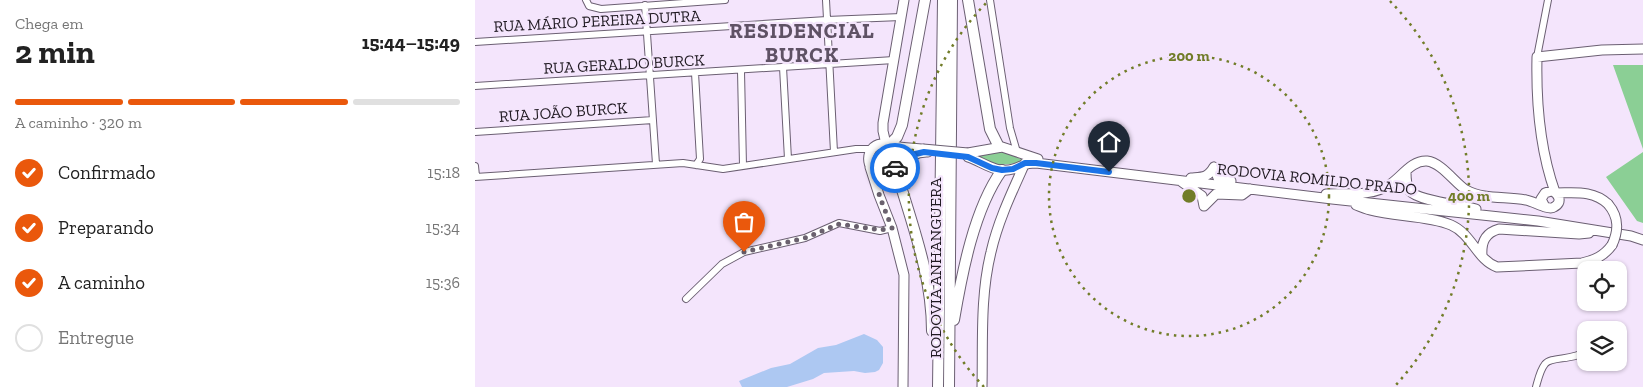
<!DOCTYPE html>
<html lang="pt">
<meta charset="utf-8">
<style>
:root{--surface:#fff;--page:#f2f2f2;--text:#222;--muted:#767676;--line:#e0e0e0;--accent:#ea580c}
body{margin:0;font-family:"Zilla Slab",serif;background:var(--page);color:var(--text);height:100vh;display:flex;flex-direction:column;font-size:19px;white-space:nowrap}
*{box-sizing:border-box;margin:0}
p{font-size:16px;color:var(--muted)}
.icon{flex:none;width:28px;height:28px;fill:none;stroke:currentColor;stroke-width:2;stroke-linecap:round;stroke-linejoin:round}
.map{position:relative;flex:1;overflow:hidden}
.details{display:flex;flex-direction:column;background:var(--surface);width:475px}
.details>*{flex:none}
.tools{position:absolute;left:1102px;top:261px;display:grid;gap:10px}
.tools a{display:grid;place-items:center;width:50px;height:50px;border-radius:10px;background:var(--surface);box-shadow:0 1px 4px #0004;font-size:25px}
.pin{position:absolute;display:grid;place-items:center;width:42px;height:42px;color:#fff;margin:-51px -21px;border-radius:50% 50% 50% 0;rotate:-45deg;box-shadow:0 0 5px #0007}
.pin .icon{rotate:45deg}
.courier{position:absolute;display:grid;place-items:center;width:50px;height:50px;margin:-25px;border:4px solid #1a73e8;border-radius:50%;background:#fff;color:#222;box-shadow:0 1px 6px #0007}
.overview em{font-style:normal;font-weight:700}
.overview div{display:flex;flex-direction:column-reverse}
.overview{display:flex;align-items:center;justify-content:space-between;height:85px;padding:0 15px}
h1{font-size:32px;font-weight:700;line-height:38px}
.bar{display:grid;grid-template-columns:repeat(4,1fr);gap:8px 5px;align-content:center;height:60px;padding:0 15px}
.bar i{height:6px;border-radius:4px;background:var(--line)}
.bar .on{background:var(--accent)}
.bar p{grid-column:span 4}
ol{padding:0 15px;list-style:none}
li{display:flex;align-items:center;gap:15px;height:55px}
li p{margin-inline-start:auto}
li .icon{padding:5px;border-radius:50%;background:var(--accent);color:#fff;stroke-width:4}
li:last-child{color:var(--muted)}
li i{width:28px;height:28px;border:2px solid var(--line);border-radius:50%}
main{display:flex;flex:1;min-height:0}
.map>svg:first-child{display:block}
</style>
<main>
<section class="details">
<div class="overview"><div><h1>2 min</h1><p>Chega em</p></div><em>15:44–15:49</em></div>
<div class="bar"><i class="on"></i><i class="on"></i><i class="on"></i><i></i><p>A caminho · 320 m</p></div>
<ol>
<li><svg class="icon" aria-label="check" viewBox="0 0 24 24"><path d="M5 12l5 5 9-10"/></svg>Confirmado<p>15:18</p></li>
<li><svg class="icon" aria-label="check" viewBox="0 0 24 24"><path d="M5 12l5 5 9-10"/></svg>Preparando<p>15:34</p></li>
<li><svg class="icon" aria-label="check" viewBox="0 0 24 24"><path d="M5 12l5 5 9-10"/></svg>A caminho<p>15:36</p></li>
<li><i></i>Entregue</li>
</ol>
</section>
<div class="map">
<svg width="1168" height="387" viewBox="0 0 1168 387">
<rect width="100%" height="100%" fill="#f4e5fc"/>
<!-- green -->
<path fill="#8bcf95" d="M1138,65H1168V149Z
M403,148L444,150L415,170H404L398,165V153Z
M526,151L553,162L526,165L519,164L496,155Z
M1168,152V223L1162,221L1131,177Z"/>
<!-- water -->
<path fill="#adc8f2" d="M389,334L402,340L408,347V363L404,370L400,372L390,373L379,371L349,373L338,379L312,387H267L264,381L296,368L315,364L343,348L361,345Z"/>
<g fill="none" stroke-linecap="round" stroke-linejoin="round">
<defs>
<path id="minor" d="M111,0L114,6L126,9L250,0
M351,0L359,152
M515,0L535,128L542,152
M170,5L181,164
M0,42L352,20L426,17
M1062,57L1073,0
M308,67L313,159
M266,71L268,166
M220,73L225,159L221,165
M0,86L419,60
M0,132L178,120
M0,166L1,176
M0,177L208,163L248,169L381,149H397
M211,299L247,264L269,252L330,238L364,223L405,231L417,228
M1061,387C1063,380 1065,370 1070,364C1076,356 1098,361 1111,351"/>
<path id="major" d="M411,144L408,131V123L429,0
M448,149C439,148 427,148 418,146C413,145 411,143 406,144C390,146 389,171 406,174C422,177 429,151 453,152
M493,153L527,147L563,159
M493,157C508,162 521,174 538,169C549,166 548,163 561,163L857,199L1063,221L1156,236L1168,240
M395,167L404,195L417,228L429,275L428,387
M739,167L743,178L756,181
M931,172C931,179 931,186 935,191C943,201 987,205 1001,209
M716,178C727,177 733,178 739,167
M707,182L727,196L729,206
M1080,192C1065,150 1061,102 1062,57L1127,50L1168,49
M1081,193C1100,193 1118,190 1133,204
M851,194C873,193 895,197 914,185C926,178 936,160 952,161C967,163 979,182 991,190C1009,200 1032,196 1051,200C1058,201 1074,211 1079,207C1088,203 1084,193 1076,191L1070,193L1066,199L1069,205
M881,205C886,207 891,209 895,210C920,217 952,215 976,225C997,234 1002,260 1022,267L1107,263C1120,260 1129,256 1137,245
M729,206L741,194L767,195L775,189
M1007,256C1006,242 1010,233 1024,229L1104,234L1114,233
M507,387C508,343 505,296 516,252C523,221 537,192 550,163"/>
<path id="highway" d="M493,0L515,129L524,147
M414,145L422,137L427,125L450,0
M414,173L425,185L428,193C442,238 457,283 457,331
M479,320C487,273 499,209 527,170
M463,387L468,0
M474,387L477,0"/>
</defs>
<!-- minor casing -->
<use href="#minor" stroke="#6b5f72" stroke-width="8"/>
<!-- major casing -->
<use href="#major" stroke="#6b5f72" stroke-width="11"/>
<!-- highway casing -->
<use href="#highway" stroke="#6b5f72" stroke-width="12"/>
<!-- minor -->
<use href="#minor" stroke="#fff" stroke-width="6"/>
<!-- major -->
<use href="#major" stroke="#fff" stroke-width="9"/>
<!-- highway -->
<use href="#highway" stroke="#fff" stroke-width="10"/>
<defs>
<path id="major-bridge" d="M448,149L493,153
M1133,204C1144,217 1144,230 1137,245"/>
</defs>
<!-- major-bridge casing -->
<use href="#major-bridge" stroke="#6b5f72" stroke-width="11" stroke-linecap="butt"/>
<!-- major-bridge -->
<use href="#major-bridge" stroke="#fff" stroke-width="9"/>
</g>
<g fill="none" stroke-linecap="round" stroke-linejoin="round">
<!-- done -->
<path stroke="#6a616e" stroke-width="5" stroke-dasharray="0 9" d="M269,252L330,238L364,224L406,230L417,228L404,195L412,174L420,168"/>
<!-- route -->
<path stroke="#1a73e8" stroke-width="6" d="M420,168L436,155L449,152L493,157L517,168L527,170L538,169L550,163H561L634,172"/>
</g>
<!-- distance rings -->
<g fill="none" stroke="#717c28" stroke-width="2.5" stroke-dasharray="2.5 5">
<circle cx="714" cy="196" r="140"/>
<path d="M509 387A280 280 0 0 1 513 1M915 1A280 280 0 0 1 919 387"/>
</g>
<g text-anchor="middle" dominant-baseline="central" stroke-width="4.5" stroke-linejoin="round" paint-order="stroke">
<!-- street labels -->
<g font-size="16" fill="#201a22" stroke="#f4e5fc">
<text transform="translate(122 21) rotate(-3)">RUA MÁRIO PEREIRA DUTRA</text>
<text transform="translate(149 64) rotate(-3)">RUA GERALDO BURCK</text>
<text transform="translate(88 112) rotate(-4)">RUA JOÃO BURCK</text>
<text transform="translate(842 179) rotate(6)">RODOVIA ROMILDO PRADO</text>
<text transform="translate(460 268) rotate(-90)">RODOVIA ANHANGUERA</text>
</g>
<!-- district labels -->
<g font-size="21" font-weight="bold" letter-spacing="1" fill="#5f5265" stroke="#f4e5fc">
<text x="327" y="30">RESIDENCIAL<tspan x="327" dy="24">BURCK</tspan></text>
</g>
</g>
<circle cx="714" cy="196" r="8" fill="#717c28" stroke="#f4e5fc" stroke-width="2.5"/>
<g font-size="15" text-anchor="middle" font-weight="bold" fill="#717c28" stroke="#f4e5fc" stroke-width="4.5" stroke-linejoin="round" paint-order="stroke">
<text x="714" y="61">200 m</text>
<text x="994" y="201">400 m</text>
</g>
</svg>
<div class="tools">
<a><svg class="icon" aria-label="locate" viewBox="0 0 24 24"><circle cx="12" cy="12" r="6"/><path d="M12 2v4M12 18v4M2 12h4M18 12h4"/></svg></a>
<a><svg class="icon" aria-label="layers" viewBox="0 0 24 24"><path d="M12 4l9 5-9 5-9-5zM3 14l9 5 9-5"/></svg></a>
</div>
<div class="pin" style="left:269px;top:252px;background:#ea580c"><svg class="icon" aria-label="bag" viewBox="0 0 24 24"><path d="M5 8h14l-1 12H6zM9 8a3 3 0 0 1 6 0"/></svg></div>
<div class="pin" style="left:634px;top:172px;background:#1f2937"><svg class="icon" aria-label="home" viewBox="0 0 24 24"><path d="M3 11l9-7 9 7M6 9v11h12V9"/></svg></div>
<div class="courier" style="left:420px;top:168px"><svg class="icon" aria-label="car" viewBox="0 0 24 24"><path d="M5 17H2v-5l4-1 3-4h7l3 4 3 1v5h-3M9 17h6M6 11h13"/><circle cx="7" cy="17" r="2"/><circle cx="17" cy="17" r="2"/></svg></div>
</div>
</main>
